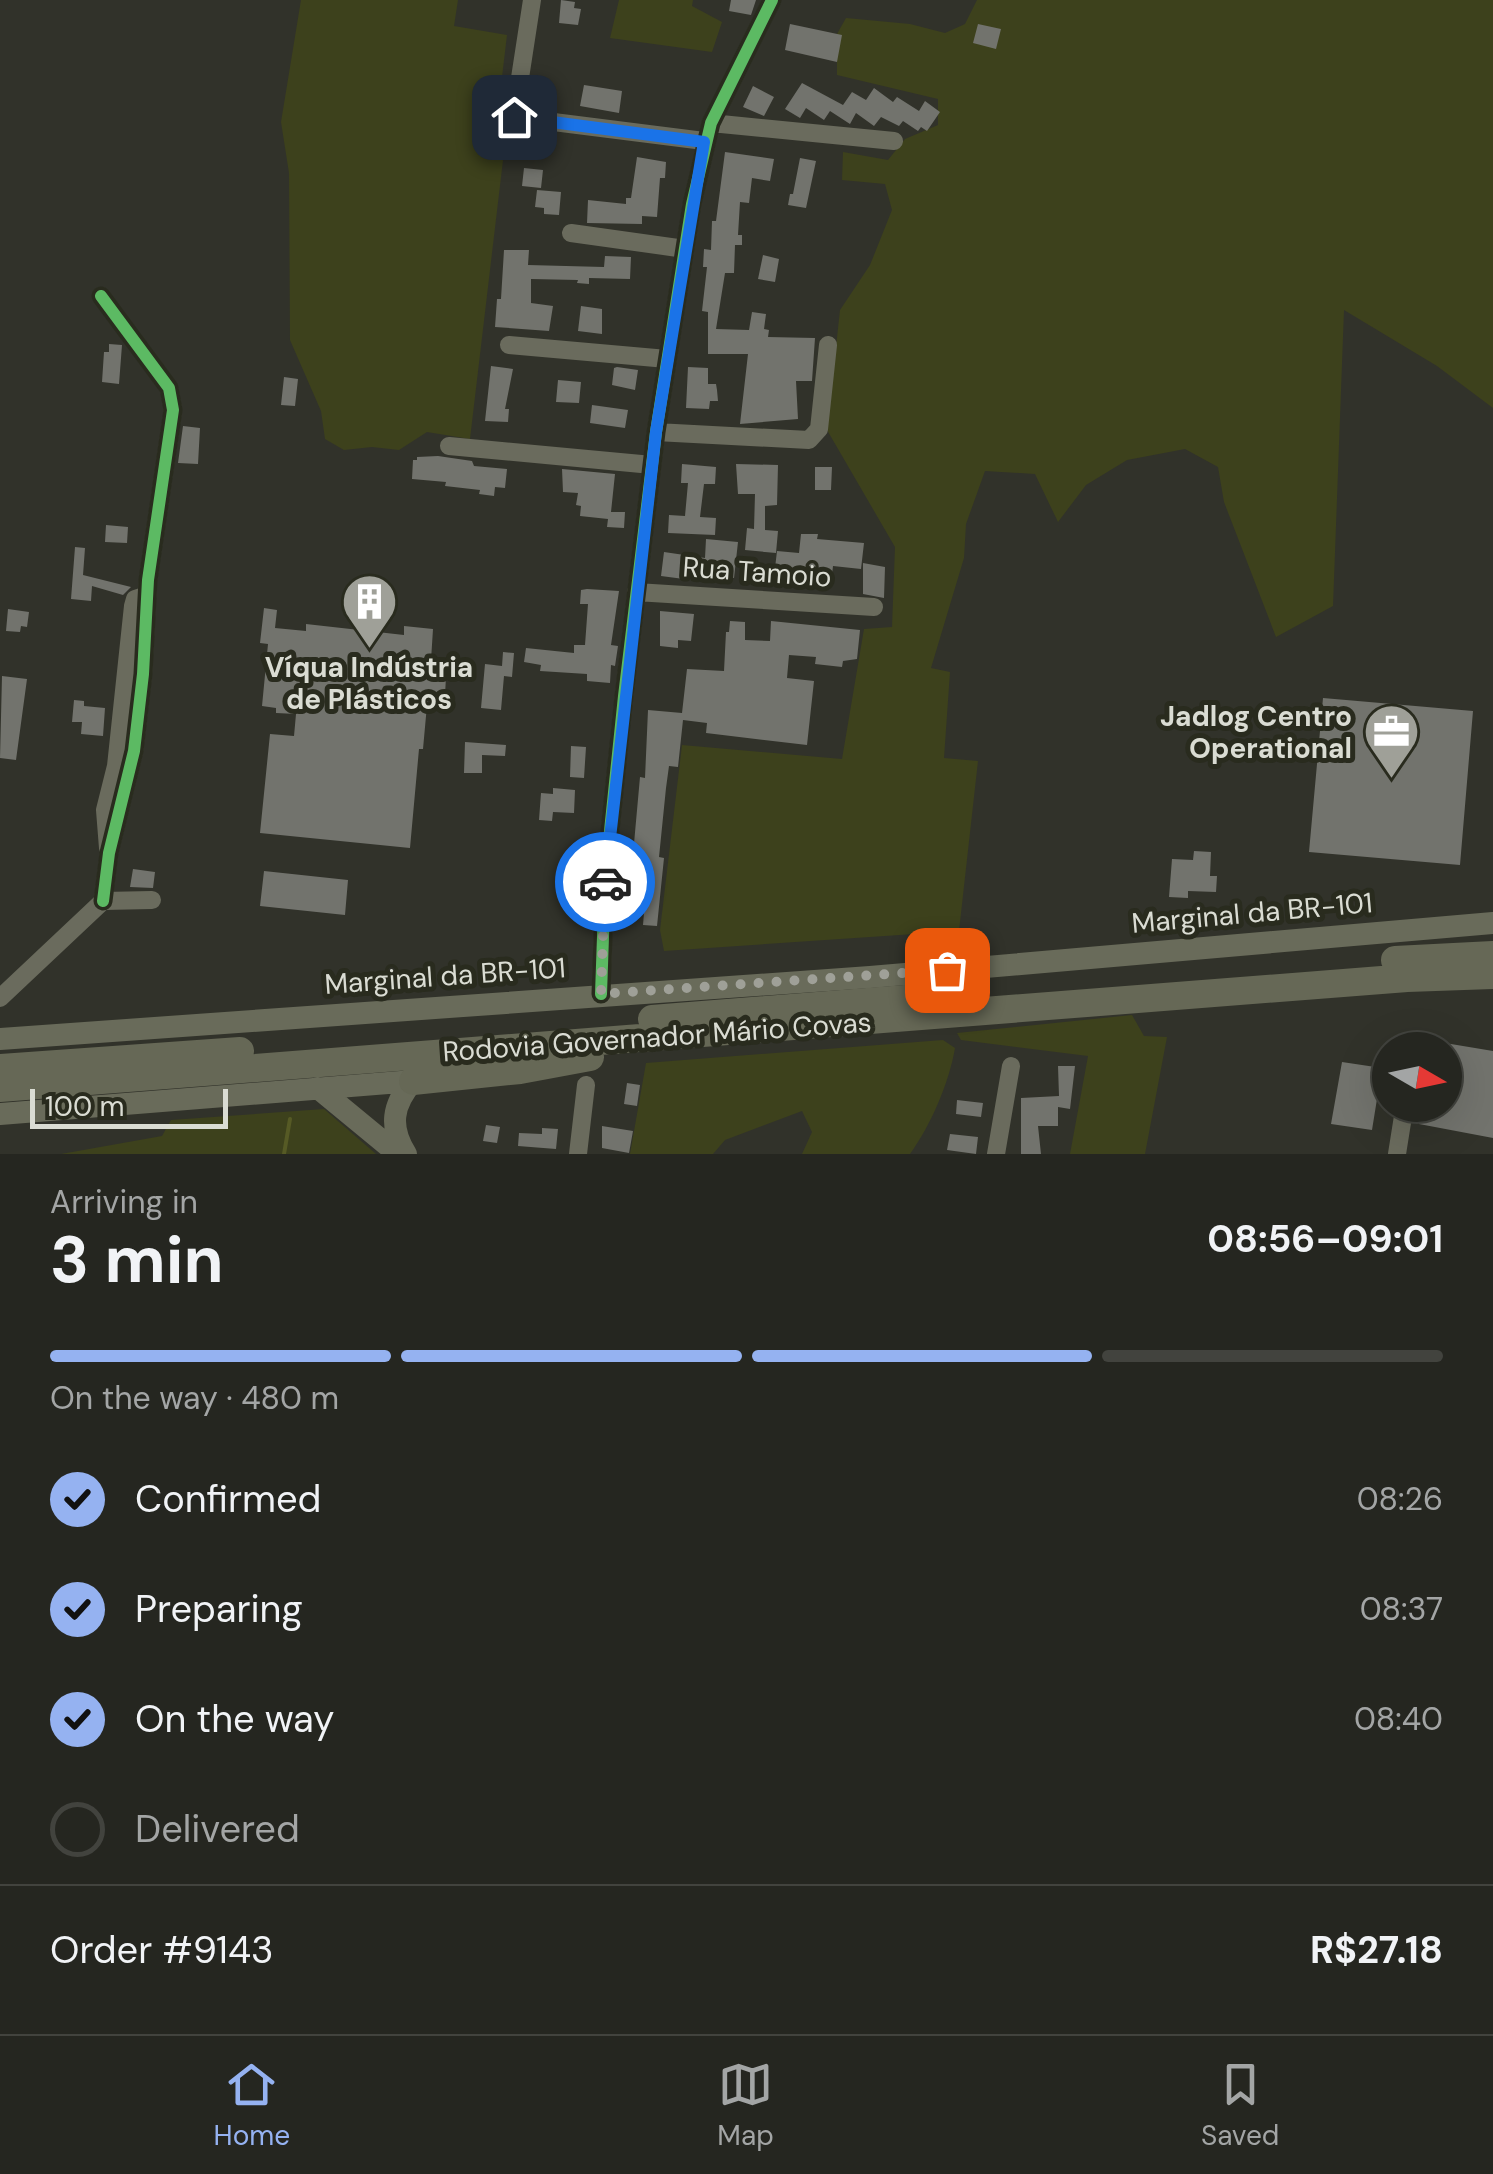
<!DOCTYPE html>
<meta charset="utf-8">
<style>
:root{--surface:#252620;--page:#2d2e29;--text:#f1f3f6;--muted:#a3a5a5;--line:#42433e;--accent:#95b2f1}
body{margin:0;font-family:"DM Sans",sans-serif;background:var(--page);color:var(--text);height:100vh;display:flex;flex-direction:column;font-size:38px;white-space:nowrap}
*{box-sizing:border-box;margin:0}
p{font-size:32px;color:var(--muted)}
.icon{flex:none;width:55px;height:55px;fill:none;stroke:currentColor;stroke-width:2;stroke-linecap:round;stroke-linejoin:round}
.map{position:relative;height:1154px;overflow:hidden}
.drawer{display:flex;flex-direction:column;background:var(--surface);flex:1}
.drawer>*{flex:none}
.needle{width:65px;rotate:99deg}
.fabs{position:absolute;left:1372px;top:1032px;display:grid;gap:20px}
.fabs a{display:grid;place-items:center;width:90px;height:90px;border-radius:50%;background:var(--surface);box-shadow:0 10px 40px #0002,0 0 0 2px var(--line);font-size:50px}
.scale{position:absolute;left:30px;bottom:25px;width:198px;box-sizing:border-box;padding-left:10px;border:5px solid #dadcd3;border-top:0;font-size:28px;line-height:35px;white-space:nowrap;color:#dadcd3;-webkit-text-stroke:8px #292b1e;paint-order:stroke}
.pin{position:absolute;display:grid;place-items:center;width:85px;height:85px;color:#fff;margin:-42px;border-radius:20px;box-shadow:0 5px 15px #0006}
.courier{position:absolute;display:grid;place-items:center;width:100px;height:100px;margin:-50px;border:8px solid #1a73e8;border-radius:50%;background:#fff;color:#222;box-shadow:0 2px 12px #0007}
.overview em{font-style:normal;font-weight:700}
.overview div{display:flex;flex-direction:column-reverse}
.overview{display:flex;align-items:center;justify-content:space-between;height:170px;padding:0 50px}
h1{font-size:65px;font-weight:700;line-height:75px}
.bar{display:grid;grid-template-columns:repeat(4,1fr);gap:15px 10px;align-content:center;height:120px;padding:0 50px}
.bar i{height:12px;border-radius:8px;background:var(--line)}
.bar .current{background:var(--accent)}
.bar p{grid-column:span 4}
.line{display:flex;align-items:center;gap:25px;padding:0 50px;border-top:2px solid var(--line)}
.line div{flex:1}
ol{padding:0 50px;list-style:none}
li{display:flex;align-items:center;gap:30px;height:110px}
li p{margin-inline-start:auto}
li .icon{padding:10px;border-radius:50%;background:var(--accent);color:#111;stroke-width:4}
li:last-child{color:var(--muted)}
li i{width:55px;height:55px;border:5px solid var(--line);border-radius:50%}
.dock{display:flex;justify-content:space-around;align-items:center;height:140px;border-top:2px solid var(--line);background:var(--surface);font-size:28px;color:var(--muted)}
.dock a{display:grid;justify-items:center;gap:5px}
.dock .current{color:var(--accent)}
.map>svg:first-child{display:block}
</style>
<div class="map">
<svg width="1493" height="1154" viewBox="0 0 1493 1154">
<rect width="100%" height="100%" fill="#31322a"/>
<!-- green -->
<path fill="#3d411c" d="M301,0H458L454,26L507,35L497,119L506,135L470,439L427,432L399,450L372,447L344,450L325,439L321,411L290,340L289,173L281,122Z
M619,0H693L692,6L722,22L712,52L610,38Z
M977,0H1493V408L1437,366L1344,310L1333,606L1276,637L1224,502L1218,467L1185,449L1127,460L1086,485L1058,522L1035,474L985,471L966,524L964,558L931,668L950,672L944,758L978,761L959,931L664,951L660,930L682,745L842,759L864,629L892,627L895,547L827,430L840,310L870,265L892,210L885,184L842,180L843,152L888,160L905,139L938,125V99L837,75V34L846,18L910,24L945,33L965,24Z
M1132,1015L1144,1036L1167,1037L1145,1154H1070L1088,1056L961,1040L957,1033Z
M943,1040L955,1048C949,1083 931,1125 910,1154H802L812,1132L802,1111L725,1140L713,1154H630L646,1063Z
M324,1109L376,1154H61L162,1136L171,1120Z"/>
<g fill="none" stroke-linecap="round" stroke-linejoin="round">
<!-- stream -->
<path stroke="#565a25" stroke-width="4" d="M284,1154L290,1119"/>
</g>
<!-- building -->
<path fill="#72736d" d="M561,0L575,2L574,8L581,9L578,25L559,23Z
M731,0H756L751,15L729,11Z
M790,24L842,35L837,62L785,50Z
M978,24L1001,29L996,49L973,43Z
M802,83L843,105L852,92L866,100L874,88L893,102L897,97L919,111L925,101L940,112L927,131L921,127L918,131L903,121L899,126L881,117L874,126L856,113L850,124L830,111L824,120L806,108L800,118L785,109Z
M584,85L622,91L619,113L580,106Z
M753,86L774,97L764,116L743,107Z
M725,152L774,159L770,181L752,178L749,203L740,202L738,235H742V245H735L734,273H725L716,329L749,330L752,312L766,314L764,329L769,330L768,337L815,338L812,381H796L798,419L740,424L748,354H708V312L702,311L707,267H703L704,249L711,250L712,221H716Z
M637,157L666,162L665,178H660L657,217L642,216V224L587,223L588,200L626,204V198H631Z
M800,158L816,161L806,208L788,205L790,194H793Z
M524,168L543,170L541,188L522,186Z
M537,190L561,192L559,215L544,214V208L535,207Z
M504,250H529L528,265L604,267L605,256L631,257L630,279L589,278V284L577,283L578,280L531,279V303L553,306L549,331L495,327L497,299H501Z
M763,255L779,259L775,282L758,279Z
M581,306L602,309V334L578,331Z
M109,344L122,345L119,384L102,382L104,352H109Z
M491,366L513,369L505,409H509L508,422L485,421Z
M617,367L638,370L635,390L612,385L614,368Z
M688,367L708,368V384H716L717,390L718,401H710L709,409L686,408Z
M284,377L298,379L295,406L281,405Z
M558,380L581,382L579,403L556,402Z
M592,405L628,410L625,428L590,423Z
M183,426L200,428L198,464L178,463Z
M438,456L472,461L474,466L507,469L505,488L495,487L494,496L479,494L480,490L445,486L446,482L412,479L413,460H417V457Z
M682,464L716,467L715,484H704L700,517L716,518L715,535L668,533L669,515L685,516L688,483H681Z
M736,464L778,465L777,505L765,506V530L778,531L776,553L745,550L747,528L754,529L755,494H738Z
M815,467H832L831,490H815Z
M562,469L615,474L611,512H625L624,528L607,527L608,519L580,516L581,506L576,505L578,493L563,492Z
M106,525L128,527L127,543L105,542Z
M801,534H818L817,539L864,543L861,569L833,566L831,584L782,580L783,569L775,568L777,551L799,553Z
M706,539L738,542L734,578L700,574L699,581L661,576L664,552L705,558Z
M75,547L85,548L83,575L131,587L123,595L92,586L91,601L71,599Z
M863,563L885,567L884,598L863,594Z
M587,589L619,591L611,645L618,646L615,666L611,665L610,683L587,681V674L540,671L541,665L524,662L526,648L574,653V645H585L588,604H580L581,590Z
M264,608L277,610L275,628L306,631V624L404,635V626L433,629L430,676L446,677L445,695L428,694L423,749H419L410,848L260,833L270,734L294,736L296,714L276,713V708L262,706L268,644L260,643Z
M8,609L29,612L27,627L21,626L20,632L6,631Z
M660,611L694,614L691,641L678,640V648L660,646Z
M730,621L745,622V640L770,641L771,621L860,630L857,659L843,661L842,667L815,664L816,657L789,655L787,678L814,681L807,745L706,733L707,723L683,720L678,767L669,766L666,788L659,857L664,858L657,926L643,925L644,913L628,910L640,777L645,778L648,710L682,713L687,669L724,671L726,632H729Z
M503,652L514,653L512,677L504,676L501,710L481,708L485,664L502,666Z
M2,676L27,679L16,760L0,758Z
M1323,698L1473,711L1460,865L1309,852Z
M74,700L84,701V706L105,708L103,736L81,734L82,722H72Z
M465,742L506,745L505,756L482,755V773H464Z
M571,746L586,747L584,778L570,777Z
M553,788L575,790L574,813L553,812L552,821L539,820L541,793L553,794Z
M1194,851L1211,852L1210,876H1217L1216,892L1188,891V898L1169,897L1172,859L1193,860Z
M133,869L155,872L153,888L130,887Z
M264,871L348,880L345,915L260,906Z
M1445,1043L1493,1051V1138L1419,1124L1422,1105H1445Z
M1342,1062L1382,1068L1372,1130L1331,1124Z
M1058,1066H1075L1070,1109L1058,1107V1126H1038L1041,1154H1021V1098L1059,1096Z
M627,1083L640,1085L637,1106L624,1104Z
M957,1100L983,1103L981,1117L956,1114Z
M486,1125L500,1127L497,1143L483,1141Z
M602,1126L633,1131L629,1153L602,1148Z
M542,1128L558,1129L556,1149L518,1146L519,1133L542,1134Z
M950,1134L978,1137L976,1154L947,1150Z"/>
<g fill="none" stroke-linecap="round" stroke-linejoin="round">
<!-- minor -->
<path stroke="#6a6b5d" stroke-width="18" d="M532,0L514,117L704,141
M711,123L894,141
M571,233L685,249
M101,296L169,388L173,410L148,580L143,674L134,751L109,853L103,901
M509,345L667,359
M656,432L809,440L819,429L828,345
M449,446L652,465
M636,592L874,607
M108,848L105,810L116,766L133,606L135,599L147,595
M601,994L605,879L624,696L656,432L692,204L711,123L772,0
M0,998L103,901L152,900
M578,1154L586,1085
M996,1154L1011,1066
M1397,1154L1404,1110"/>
<!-- major -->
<path stroke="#696b5a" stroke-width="22" d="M0,1039L870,977L1493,923
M318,1088L398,1154
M0,1114L413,1081
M406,1154C389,1127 392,1105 413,1081"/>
<!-- highway -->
<path stroke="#666856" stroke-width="28" d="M1395,960L1493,955
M652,1019L943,996
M0,1068L240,1051
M413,1081L520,1070L590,1057
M0,1088L1407,978L1493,975"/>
<defs>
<path id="cycleway" d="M101,296L169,388L173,410L148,580L143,674L134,751L109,853L103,901
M601,994L605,879L624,696L656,432L692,204L711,123L772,0"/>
</defs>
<!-- cycleway casing -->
<use href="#cycleway" stroke="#292b1e" stroke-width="19"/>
<!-- cycleway -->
<use href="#cycleway" stroke="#5cba63" stroke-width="12"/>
</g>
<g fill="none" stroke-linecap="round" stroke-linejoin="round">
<!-- done -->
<path stroke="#9fa098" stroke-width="10" stroke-dasharray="0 18" d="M605,882L601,994L947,970"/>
<!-- route -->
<path stroke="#1a73e8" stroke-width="12" d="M514,117L704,142L656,432L605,882"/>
</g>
<!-- icons -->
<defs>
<symbol id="building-pin" viewBox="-11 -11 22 30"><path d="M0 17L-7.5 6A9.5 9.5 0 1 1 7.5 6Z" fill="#9fa098" stroke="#292b1e"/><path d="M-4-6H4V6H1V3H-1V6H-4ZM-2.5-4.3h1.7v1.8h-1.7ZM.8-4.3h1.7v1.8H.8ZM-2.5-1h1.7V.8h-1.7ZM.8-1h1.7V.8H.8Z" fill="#fff"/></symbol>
<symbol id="office-pin" viewBox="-11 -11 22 30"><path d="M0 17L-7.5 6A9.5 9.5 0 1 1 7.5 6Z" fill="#9fa098" stroke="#292b1e"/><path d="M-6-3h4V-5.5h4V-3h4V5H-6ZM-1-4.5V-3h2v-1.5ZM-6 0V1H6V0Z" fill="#fff"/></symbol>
</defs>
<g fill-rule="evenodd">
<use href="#building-pin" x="338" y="570" width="63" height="86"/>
<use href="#office-pin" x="1360" y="700" width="63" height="86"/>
</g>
<g text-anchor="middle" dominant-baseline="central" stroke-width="10" stroke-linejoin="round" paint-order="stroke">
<!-- street labels -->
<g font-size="28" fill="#dadcd3" stroke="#292b1e">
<text transform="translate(757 572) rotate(4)">Rua Tamoio</text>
<text transform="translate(1252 913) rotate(-5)">Marginal da BR-101</text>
<text transform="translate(445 976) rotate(-4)">Marginal da BR-101</text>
<text transform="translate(657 1037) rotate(-4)">Rodovia Governador Mário Covas</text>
</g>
<!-- poi labels -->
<g font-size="28" font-weight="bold" fill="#dadcd3" stroke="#292b1e">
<text x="369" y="667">Víqua Indústria<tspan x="369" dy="32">de Plásticos</tspan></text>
<text x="1352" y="716" text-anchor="end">Jadlog Centro<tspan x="1352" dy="32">Operational</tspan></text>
</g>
</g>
</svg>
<div class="fabs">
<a><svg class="needle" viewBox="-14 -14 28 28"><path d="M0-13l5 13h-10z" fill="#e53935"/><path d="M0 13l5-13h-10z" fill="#a3a5a5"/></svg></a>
</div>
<div class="scale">100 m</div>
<div class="pin" style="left:947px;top:970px;background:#ea580c"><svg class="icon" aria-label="bag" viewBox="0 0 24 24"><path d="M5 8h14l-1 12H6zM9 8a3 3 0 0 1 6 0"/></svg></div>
<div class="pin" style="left:514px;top:117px;background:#1f2937"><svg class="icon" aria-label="home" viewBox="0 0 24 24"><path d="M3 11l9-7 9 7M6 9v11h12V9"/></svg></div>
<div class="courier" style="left:605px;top:882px"><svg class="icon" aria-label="car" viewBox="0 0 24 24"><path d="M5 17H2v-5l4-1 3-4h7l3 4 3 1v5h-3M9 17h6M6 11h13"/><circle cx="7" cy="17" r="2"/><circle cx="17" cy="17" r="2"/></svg></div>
</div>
<section class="drawer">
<div class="overview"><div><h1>3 min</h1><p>Arriving in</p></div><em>08:56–09:01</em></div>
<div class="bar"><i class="current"></i><i class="current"></i><i class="current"></i><i></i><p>On the way · 480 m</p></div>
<ol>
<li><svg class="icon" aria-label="check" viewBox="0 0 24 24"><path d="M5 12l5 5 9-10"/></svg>Confirmed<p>08:26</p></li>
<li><svg class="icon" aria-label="check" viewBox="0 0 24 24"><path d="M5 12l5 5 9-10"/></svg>Preparing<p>08:37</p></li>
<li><svg class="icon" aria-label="check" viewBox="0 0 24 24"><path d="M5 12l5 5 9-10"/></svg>On the way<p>08:40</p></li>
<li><i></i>Delivered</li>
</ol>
<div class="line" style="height:130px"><div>Order #9143</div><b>R$27.18</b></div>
</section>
<nav class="dock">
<a class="current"><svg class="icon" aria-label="home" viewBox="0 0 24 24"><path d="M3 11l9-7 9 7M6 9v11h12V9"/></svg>Home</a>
<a><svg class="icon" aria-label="map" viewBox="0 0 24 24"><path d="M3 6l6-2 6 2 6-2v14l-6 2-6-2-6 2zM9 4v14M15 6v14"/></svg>Map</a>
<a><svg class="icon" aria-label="saved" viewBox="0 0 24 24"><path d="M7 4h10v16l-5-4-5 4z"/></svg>Saved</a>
</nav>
